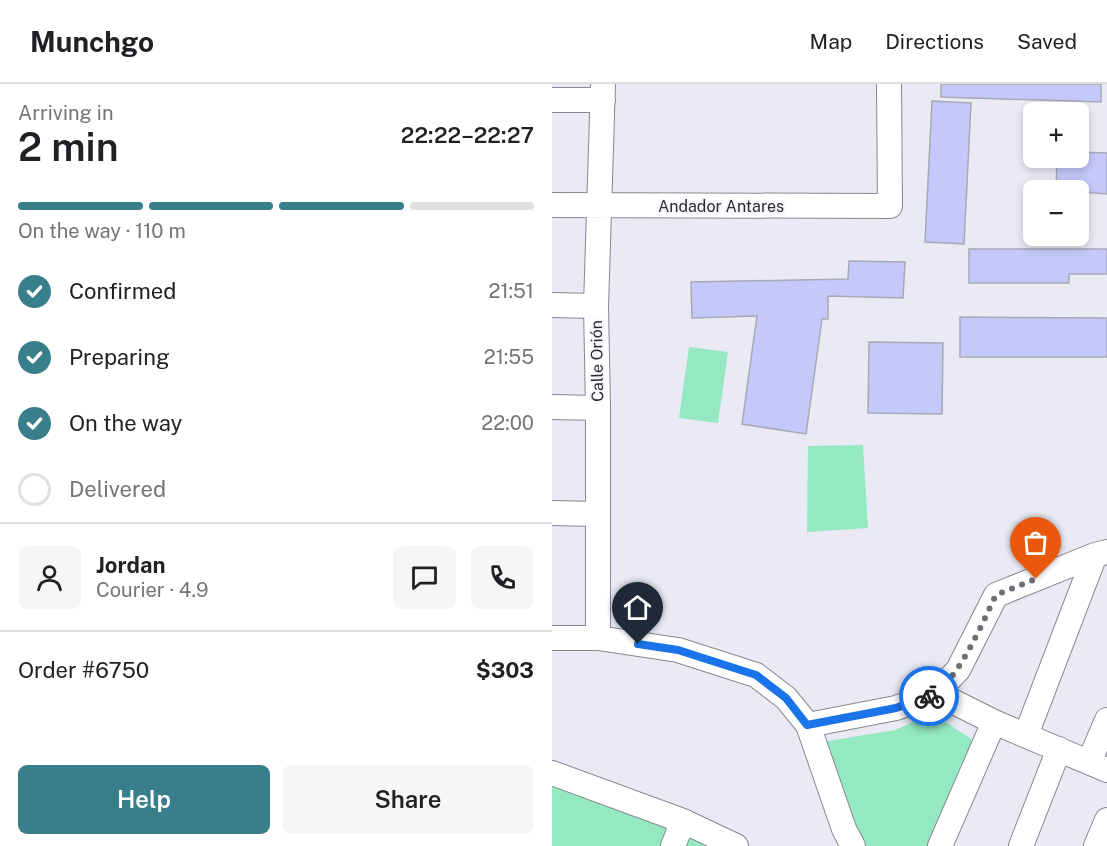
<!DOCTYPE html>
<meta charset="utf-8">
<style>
:root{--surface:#fff;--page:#f6f6f6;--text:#202124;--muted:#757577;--line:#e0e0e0;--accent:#397f8b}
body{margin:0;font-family:"Public Sans",sans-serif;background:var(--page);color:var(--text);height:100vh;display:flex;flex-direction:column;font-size:22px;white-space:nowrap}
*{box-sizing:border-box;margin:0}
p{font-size:20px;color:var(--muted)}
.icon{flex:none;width:33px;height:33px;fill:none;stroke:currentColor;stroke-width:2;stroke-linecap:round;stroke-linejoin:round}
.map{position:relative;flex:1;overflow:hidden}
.panel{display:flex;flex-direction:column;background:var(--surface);width:552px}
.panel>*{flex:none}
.tools{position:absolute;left:471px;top:18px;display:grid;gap:12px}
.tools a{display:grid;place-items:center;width:66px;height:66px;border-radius:9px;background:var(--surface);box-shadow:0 3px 9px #0003;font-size:30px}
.pin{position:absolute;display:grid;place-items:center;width:51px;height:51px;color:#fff;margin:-62px -26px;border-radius:50% 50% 50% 0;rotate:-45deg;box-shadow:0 0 6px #0007}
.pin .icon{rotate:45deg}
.courier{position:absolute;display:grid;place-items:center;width:60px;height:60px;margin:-30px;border:4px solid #1a73e8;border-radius:50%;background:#fff;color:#222;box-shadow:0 2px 8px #0007}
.overview em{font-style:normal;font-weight:600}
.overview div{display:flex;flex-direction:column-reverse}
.overview{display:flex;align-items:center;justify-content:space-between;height:102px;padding:0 18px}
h1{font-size:39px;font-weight:600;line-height:45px}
.bar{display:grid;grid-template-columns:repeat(4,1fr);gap:9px 6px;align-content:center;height:72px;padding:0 18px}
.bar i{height:8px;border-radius:4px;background:var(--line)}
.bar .selected{background:var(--accent)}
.bar p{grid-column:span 4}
.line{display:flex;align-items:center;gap:15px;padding:0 18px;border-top:2px solid var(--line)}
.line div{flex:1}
.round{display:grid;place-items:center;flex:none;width:63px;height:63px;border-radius:9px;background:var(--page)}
ol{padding:0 18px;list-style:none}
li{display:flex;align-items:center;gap:18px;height:66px}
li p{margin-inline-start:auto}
li .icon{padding:6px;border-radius:50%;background:var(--accent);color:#fff;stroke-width:4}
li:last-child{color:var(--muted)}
li i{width:33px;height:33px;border:3px solid var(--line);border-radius:50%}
.action{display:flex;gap:12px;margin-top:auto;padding:12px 18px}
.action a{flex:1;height:69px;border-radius:9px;background:var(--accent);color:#fff;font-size:24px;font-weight:600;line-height:69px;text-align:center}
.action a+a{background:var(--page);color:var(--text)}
header{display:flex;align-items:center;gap:36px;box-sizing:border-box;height:84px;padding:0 30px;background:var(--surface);border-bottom:2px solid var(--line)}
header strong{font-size:28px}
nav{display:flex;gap:33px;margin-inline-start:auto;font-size:21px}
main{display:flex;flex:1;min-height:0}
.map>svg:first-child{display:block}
</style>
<header>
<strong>Munchgo</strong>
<nav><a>Map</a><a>Directions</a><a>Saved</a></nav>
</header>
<main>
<section class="panel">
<div class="overview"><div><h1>2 min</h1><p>Arriving in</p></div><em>22:22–22:27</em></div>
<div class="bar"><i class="selected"></i><i class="selected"></i><i class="selected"></i><i></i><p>On the way · 110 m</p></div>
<ol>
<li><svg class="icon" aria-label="check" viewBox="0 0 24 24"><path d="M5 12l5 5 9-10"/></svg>Confirmed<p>21:51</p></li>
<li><svg class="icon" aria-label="check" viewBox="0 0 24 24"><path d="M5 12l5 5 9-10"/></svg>Preparing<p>21:55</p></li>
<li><svg class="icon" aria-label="check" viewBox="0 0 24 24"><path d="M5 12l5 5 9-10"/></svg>On the way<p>22:00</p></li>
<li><i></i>Delivered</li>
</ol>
<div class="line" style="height:108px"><a class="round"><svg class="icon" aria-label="person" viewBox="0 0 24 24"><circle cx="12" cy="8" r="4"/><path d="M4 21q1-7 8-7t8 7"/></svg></a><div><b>Jordan</b><p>Courier · 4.9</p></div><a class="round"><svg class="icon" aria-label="chat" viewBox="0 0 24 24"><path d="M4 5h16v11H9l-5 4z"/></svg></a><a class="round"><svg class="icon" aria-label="phone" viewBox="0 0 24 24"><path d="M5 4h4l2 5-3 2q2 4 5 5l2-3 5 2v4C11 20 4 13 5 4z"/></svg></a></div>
<div class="line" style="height:78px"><div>Order #6750</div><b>$303</b></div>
<div class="action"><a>Help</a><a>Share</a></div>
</section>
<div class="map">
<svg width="555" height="762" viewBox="0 0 555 762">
<rect width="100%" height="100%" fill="#e9eaf4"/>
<!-- green -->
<path fill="#94e9c3" d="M137,263L176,268L166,339L127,334Z
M311,361L316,444L255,448L256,362Z
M381,630L424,658L380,762H304L270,658L343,646Z
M0,688L168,762H0Z"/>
<!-- building -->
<path fill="#c4c8fa" stroke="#a8a9b2" stroke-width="1.5" d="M389,0H549V18L389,13Z
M380,17L419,19L412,160L373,158Z
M526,68L555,69V110L504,106L505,74H526Z
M417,165H555V190H517V199H417Z
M297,177L353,178L351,214L276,212V235H270L254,350L190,340L205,232L140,234L139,198L296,195Z
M408,233L555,234V273H408Z
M317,258L391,259L390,330L316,329Z"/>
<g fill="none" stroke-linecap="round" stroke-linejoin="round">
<defs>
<path id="minor" d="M0,16H51
M0,121L338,122L337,0
M0,221L44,222
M0,323L46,324
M0,429L46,430
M0,554H46L126,566L204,591L234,614L256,641L292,745L301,762
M46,554V324L44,222L51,0
M384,609L442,638L555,686
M256,641L344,624L384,609L406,586L444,511L543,471L555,468
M474,651L543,471
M537,678L555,636
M0,689L131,737L184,762
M121,762L131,737
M388,762L442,638
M469,762L507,665
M544,762L555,736"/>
</defs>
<!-- minor casing -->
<use href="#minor" stroke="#878891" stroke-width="26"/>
<!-- minor -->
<use href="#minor" stroke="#fff" stroke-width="24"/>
</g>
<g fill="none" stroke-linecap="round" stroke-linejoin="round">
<!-- done -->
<path stroke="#6d6e73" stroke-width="6" stroke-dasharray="0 10.8" d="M377,612C405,601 431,537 444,511L484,495"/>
<!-- route -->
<path stroke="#1a73e8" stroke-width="8" d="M86,560L126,566L204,591L234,614L255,641L344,624L377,612"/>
</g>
<g text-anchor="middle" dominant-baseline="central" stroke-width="4.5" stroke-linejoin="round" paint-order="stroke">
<!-- street labels -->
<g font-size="16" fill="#2a2b2e" stroke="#f7f8fe">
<text x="169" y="122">Andador Antares</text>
<text transform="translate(45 277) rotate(-91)">Calle Orión</text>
</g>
</g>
</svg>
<div class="tools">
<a>+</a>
<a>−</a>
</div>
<div class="pin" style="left:484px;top:495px;background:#ea580c"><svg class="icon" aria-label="bag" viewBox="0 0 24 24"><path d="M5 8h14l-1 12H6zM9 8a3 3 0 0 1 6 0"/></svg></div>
<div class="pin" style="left:86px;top:560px;background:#1f2937"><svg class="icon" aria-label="home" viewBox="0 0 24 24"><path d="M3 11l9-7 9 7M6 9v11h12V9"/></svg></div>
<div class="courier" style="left:377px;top:612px"><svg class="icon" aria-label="bike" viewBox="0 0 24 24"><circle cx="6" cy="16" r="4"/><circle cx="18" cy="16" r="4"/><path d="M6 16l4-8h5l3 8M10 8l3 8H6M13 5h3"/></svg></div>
</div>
</main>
